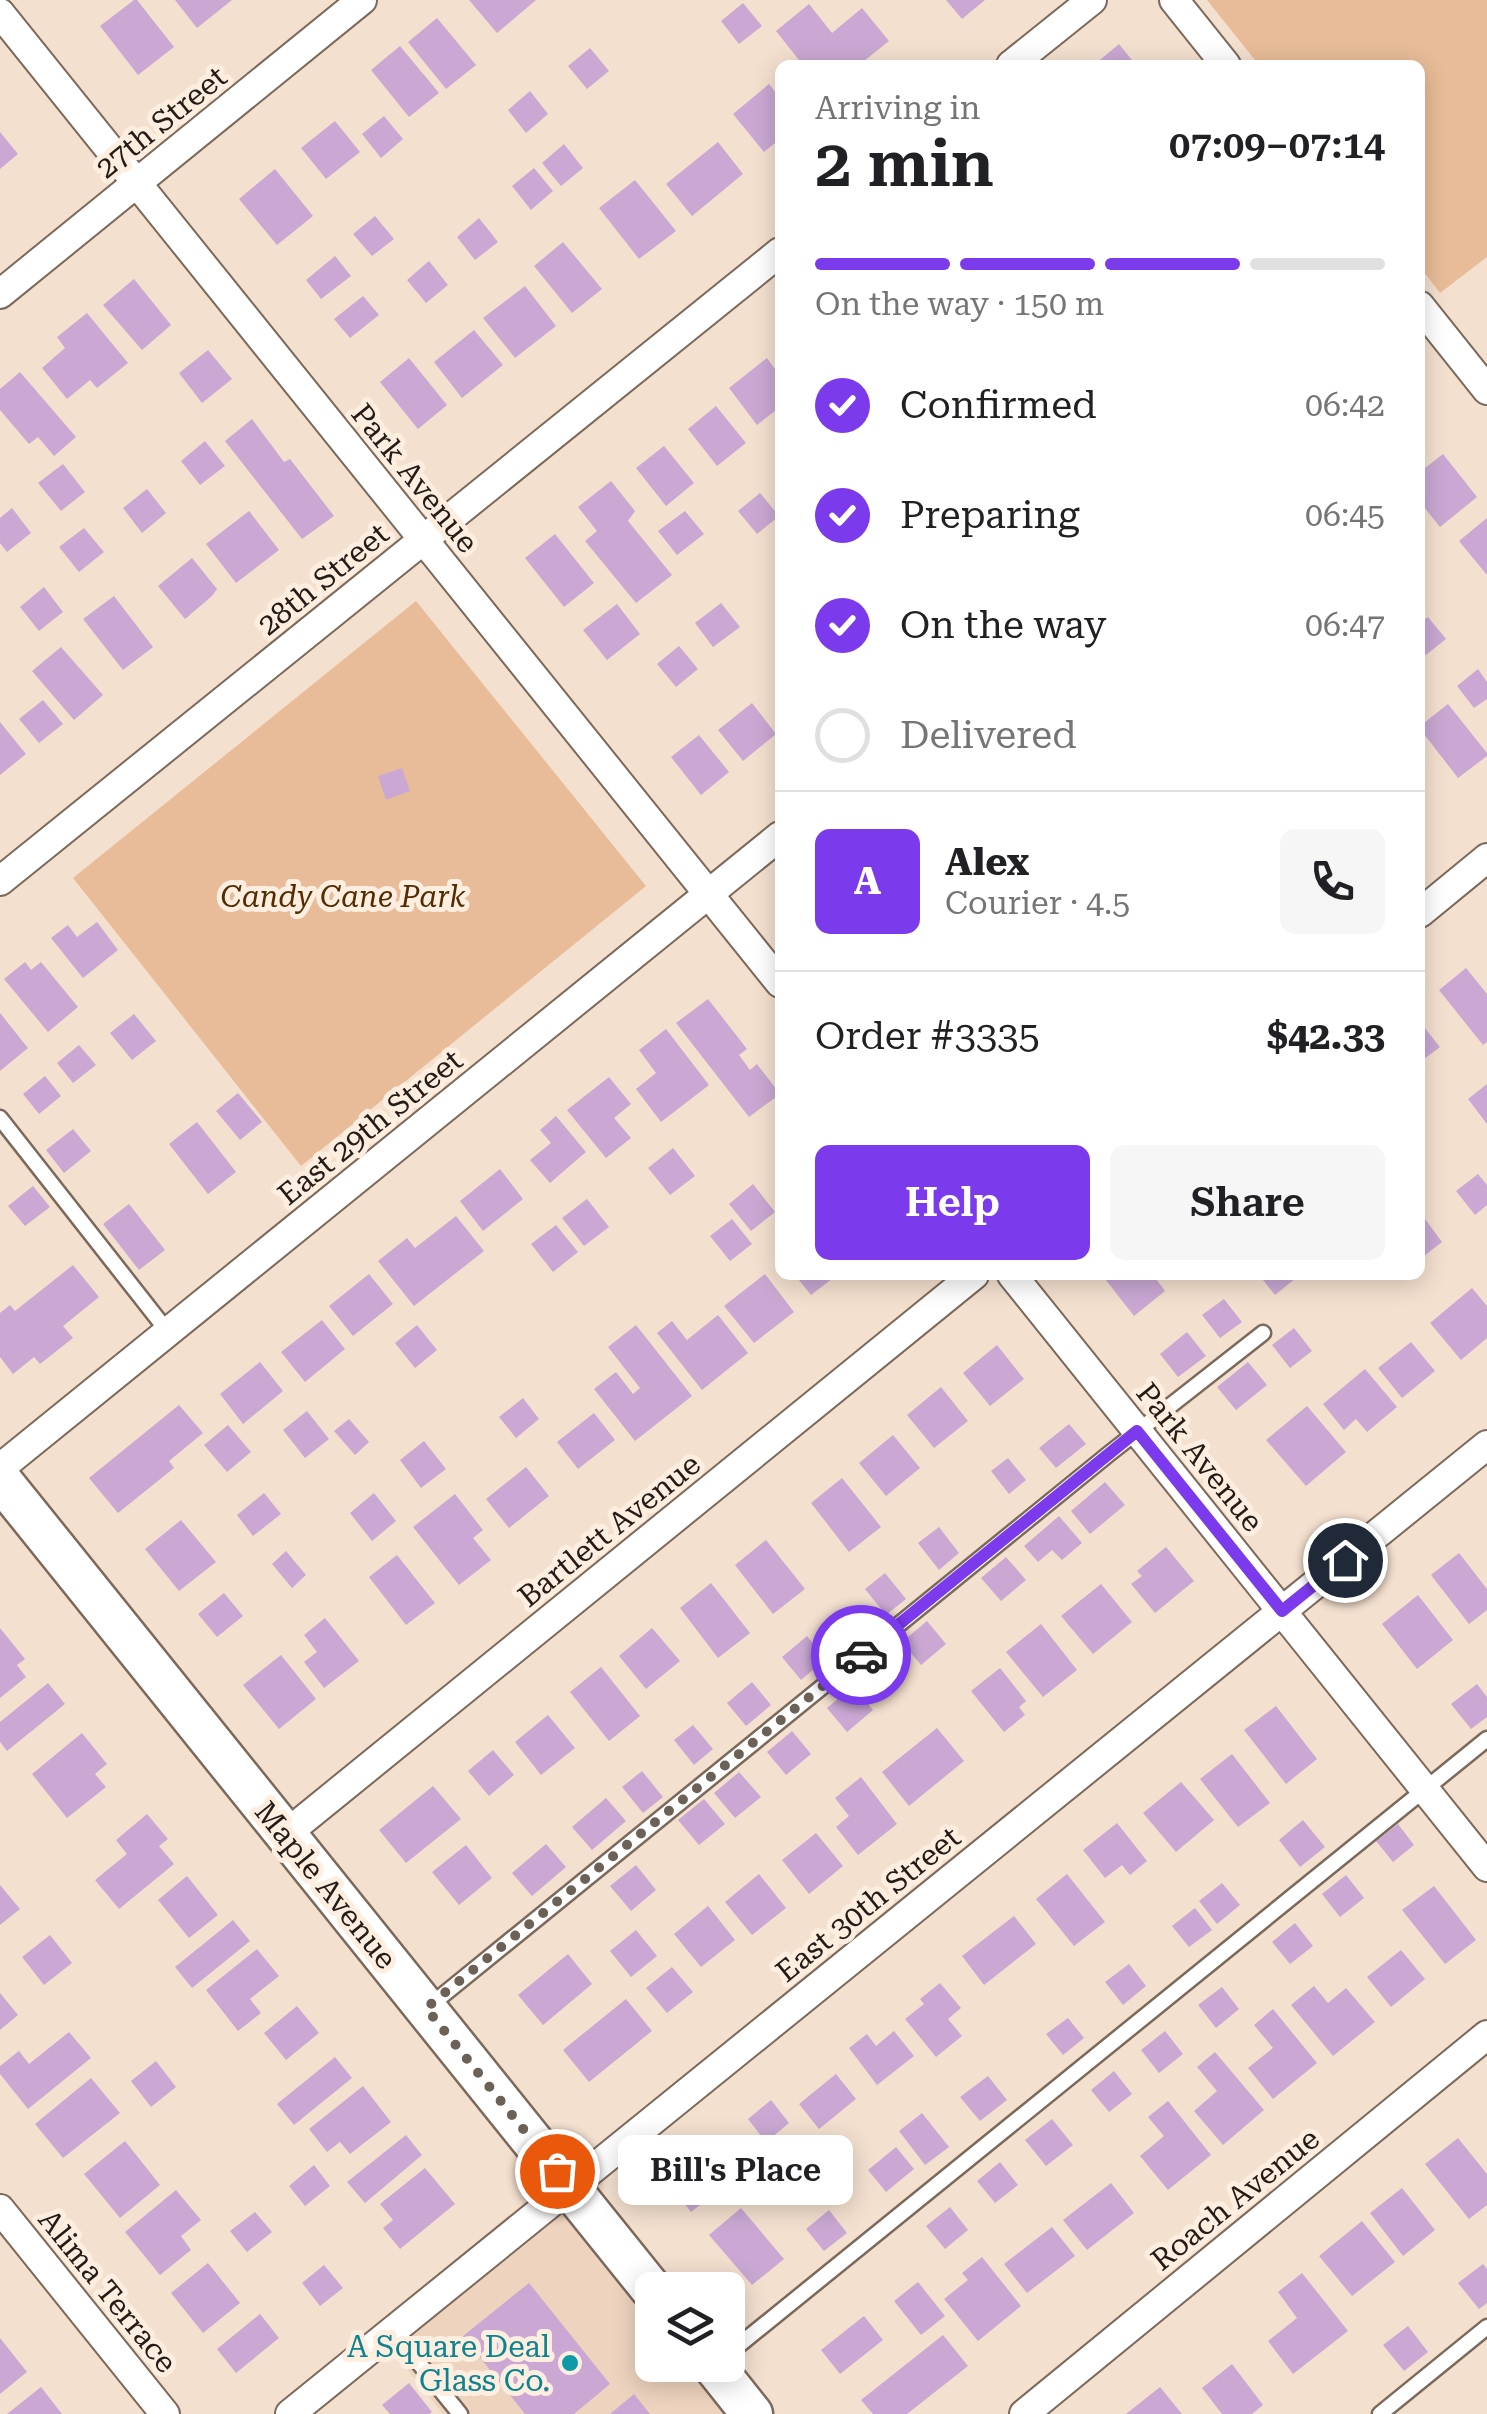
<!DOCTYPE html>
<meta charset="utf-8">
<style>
:root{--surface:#fff;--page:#f6f6f6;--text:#202124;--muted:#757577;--line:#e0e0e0;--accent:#7c3aed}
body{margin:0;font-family:"Roboto Serif",serif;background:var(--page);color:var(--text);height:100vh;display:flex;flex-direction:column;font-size:38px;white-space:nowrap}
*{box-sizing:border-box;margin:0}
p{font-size:32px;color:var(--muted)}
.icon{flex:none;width:55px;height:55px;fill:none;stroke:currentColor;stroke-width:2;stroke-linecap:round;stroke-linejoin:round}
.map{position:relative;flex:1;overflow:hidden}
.panel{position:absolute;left:775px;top:60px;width:650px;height:1220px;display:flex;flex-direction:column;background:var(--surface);border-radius:15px;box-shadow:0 5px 25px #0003}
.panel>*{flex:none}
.buttons{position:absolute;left:635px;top:2272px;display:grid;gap:20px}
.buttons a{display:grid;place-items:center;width:110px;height:110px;border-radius:15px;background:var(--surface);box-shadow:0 5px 25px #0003;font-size:50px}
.pin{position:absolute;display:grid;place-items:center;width:85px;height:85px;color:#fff;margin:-42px;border:5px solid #fff;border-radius:50%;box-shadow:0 2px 10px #0007}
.courier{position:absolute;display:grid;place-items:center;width:100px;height:100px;margin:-50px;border:8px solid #7c3aed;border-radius:50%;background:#fff;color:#222;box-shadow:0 2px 12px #0007}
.bubble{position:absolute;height:70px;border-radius:15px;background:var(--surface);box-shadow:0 5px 25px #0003;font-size:32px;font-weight:600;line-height:70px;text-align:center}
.overview em{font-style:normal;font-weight:600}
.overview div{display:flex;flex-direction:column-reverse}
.overview{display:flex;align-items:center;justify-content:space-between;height:170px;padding:0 40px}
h1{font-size:65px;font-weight:600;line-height:75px}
.bar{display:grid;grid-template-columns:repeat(4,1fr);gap:15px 10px;align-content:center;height:120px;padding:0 40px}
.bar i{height:12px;border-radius:8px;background:var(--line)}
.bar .current{background:var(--accent)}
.bar p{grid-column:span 4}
.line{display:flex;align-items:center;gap:25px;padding:0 40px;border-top:2px solid var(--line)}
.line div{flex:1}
.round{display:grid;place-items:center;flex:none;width:105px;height:105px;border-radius:15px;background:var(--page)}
ol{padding:0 40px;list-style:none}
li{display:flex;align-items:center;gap:30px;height:110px}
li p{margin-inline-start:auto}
li .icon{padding:10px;border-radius:50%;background:var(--accent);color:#fff;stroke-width:4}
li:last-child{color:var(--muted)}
li i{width:55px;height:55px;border:5px solid var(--line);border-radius:50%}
.cta{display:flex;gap:20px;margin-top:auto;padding:20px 40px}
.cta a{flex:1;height:115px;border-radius:15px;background:var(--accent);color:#fff;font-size:40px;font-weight:600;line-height:115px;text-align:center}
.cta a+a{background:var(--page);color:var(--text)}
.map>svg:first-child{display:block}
</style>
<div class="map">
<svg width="1487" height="2414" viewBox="0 0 1487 2414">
<rect width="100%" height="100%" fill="#f4e0cf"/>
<!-- built -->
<path fill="#eed4bf" d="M547,2184L652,2313V2365H695L736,2414H443L373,2327Z"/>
<!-- green -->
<path fill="#e8bc98" d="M1207,0H1487V257L1440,293L1420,267V65H1259Z
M416,601L646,886L301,1166L73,878Z"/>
<!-- building -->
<path fill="#caa8d3" d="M134,0H137L174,47L138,75L100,26Z
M175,0H232L197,28Z
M469,0H536L497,33Z
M946,0H985L962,19Z
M743,3L762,26L739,44L721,21Z
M809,4L832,33L862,8L889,41L859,65H803L776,31Z
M437,18L476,65L446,89L408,42Z
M1119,44L1136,65H1094Z
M400,46L439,93L409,117L371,70Z
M590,48L609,71L587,89L568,66Z
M769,84L780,98V139L764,152L733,114Z
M530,91L548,114L526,133L508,110Z
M384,116L403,139L381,158L362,134Z
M335,121L360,152L326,179L301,148Z
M0,132L18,154L0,169Z
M718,142L743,174L692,216L666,184Z
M564,144L583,168L561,186L542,163Z
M534,168L553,191L531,210L512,186Z
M275,169L313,216L277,245L239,199Z
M635,180L676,231L639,259L599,208Z
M375,216L394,239L372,256L353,234Z
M479,218L498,242L475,260L457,237Z
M563,242L602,289L572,313L534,266Z
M335,256L351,276L321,299L306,280Z
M429,261L448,285L426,303L407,280Z
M134,279L171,325L142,350L103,305Z
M525,286L556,326L515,358L483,318Z
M363,296L379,315L350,338L334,319Z
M87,313L128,363L97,388L90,380L67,399L42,368L65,348L57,337Z
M474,330L503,365L462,398L434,362Z
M208,350L232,379L202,403L179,373Z
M409,358L447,405L418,429L380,382Z
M767,358L780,376V407L757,425L729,388Z
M20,372L76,437L54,456L38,437L29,444L0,410V389Z
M716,406L746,443L717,466L688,429Z
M252,419L284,462L290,459L334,516L302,539L225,441Z
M205,441L225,466L200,485L181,461Z
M664,446L694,483L666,506L636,468Z
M1443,454L1477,497L1440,527L1420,502V472Z
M63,464L85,492L61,511L38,483Z
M611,481L635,511L628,521L672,575L636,603L585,541L597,531L578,507Z
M147,489L166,513L142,533L123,508Z
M760,493L779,516L757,534L738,511Z
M12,508L31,533L7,552L0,543V518Z
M249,511L279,550L236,583L206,544Z
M685,511L704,534L677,555L658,531Z
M1487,518V575L1459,541Z
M84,528L104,552L79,572L59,547Z
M555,534L594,583L564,607L525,558Z
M192,558L217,589L212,596L185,619L158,586Z
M44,587L63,612L39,631L20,607Z
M114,596L153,647L123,670L83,619Z
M721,603L740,627L713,647L695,623Z
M617,604L640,634L607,660L583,630Z
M1428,617L1446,639L1426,655L1420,648V623Z
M679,646L698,669L676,687L657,664Z
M61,647L103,695L74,720L32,671Z
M1478,669L1487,682V699L1474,708L1457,686Z
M43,700L63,724L39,743L19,719Z
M752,703L776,734L743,761L718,730Z
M1448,704L1487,753V756L1458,778L1420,729V726Z
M0,722L26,754L0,775Z
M699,735L729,772L701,795L671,757Z
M402,768L410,791L386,800L378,776Z
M97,922L118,950L83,978L51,938L68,925L77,937Z
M25,962L31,970L41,962L78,1007L48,1032L4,979Z
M1466,968L1487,994V1042L1483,1045L1439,990Z
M708,999L747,1049L739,1055L750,1070L757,1064L780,1094L749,1117L676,1023Z
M0,1013L28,1048L0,1071Z
M134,1014L156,1041L132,1060L110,1033Z
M1420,1022L1440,1047L1420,1062Z
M666,1029L709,1085L661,1122L636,1089L656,1073L639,1050Z
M79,1045L96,1065L73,1083L57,1063Z
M45,1076L61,1096L39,1114L23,1094Z
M609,1077L631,1104L614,1118L631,1138L606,1158L567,1110Z
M1487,1084V1124L1468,1099Z
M238,1093L262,1122L240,1140L216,1111Z
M556,1116L586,1152L550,1183L530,1160L551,1143L540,1130Z
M197,1122L236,1172L208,1194L169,1144Z
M73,1129L91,1151L64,1173L46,1150Z
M673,1148L695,1176L670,1195L648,1168Z
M500,1169L523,1199L483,1231L460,1201Z
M1478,1174L1487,1185V1205L1475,1215L1456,1191Z
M753,1184L775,1212L751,1231L729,1204Z
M33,1186L50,1207L25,1226L8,1206Z
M587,1199L609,1227L584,1246L562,1218Z
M129,1204L165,1250L139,1270L103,1224Z
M456,1216L484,1251L414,1306L378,1261L407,1238L415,1248Z
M732,1219L752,1244L730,1261L710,1236Z
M1425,1219L1442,1242L1420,1259V1222Z
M556,1225L578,1252L553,1272L531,1244Z
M73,1265L99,1297L63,1326L73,1338L40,1364L34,1357L13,1374L0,1357V1313L10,1305L15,1311Z
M369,1274L393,1304L353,1336L329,1306Z
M765,1274L794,1312L754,1343L724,1306Z
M795,1275H837L811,1295Z
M1102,1275H1153L1165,1291L1134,1316Z
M1259,1275H1294L1296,1278L1275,1295Z
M1472,1288L1487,1306V1338L1461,1360L1430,1323Z
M1224,1299L1242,1322L1220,1338L1202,1315Z
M718,1315L748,1353L702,1390L657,1333L672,1321L687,1340Z
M322,1320L345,1349L305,1382L281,1352Z
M417,1325L437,1350L415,1368L395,1343Z
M636,1325L692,1396L635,1441L594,1389L616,1372L633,1394L640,1388L608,1347Z
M1294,1328L1312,1351L1290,1368L1272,1345Z
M1187,1332L1206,1356L1178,1377L1160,1354Z
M1411,1342L1435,1371L1402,1398L1378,1368Z
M997,1345L1024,1379L990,1406L963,1373Z
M260,1362L283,1391L243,1424L220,1394Z
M1248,1362L1267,1385L1236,1410L1217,1387Z
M1365,1369L1397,1407L1367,1432L1356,1419L1344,1430L1323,1404Z
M941,1387L968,1421L934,1448L907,1415Z
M523,1398L539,1419L516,1438L499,1417Z
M179,1405L203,1433L169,1461L174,1468L118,1513L89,1478Z
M1307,1406L1346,1452L1306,1486L1266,1440Z
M307,1411L329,1439L305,1458L283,1430Z
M594,1413L615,1440L578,1469L557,1442Z
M349,1419L369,1442L355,1455L334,1431Z
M1069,1424L1086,1444L1056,1468L1039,1448Z
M228,1425L251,1452L227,1472L204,1445Z
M893,1435L920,1468L886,1496L859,1463Z
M424,1441L446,1469L421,1488L400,1460Z
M1008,1458L1026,1480L1009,1494L991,1471Z
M526,1467L549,1496L509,1528L486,1499Z
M842,1478L881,1527L849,1552L811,1503Z
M1105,1482L1125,1505L1090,1534L1071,1511Z
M264,1493L281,1514L253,1536L237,1515Z
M374,1493L396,1521L372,1541L350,1513Z
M455,1494L483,1530L473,1538L491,1560L459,1585L413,1527Z
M1059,1516L1082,1543L1062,1560L1052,1550L1038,1562L1024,1546Z
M181,1520L216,1562L179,1591L145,1549Z
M939,1527L959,1553L939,1570L918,1543Z
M766,1540L805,1589L773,1614L735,1565Z
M1166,1547L1194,1581L1155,1613L1131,1584L1142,1576L1137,1571Z
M286,1551L306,1575L292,1588L272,1564Z
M1459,1553L1487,1589V1610L1469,1624L1431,1575Z
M397,1555L435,1603L406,1625L369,1577Z
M1006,1557L1026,1580L1001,1601L981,1578Z
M885,1573L906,1599L886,1615L865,1589Z
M711,1583L750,1633L718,1658L680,1608Z
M1101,1584L1132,1622L1093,1654L1061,1616Z
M224,1593L243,1616L217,1637L198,1614Z
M1418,1595L1453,1640L1417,1669L1382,1624Z
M325,1618L359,1661L324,1688L304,1662L317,1652L304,1635Z
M927,1621L946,1644L921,1665L902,1642Z
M1041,1624L1077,1670L1043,1697L1006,1652Z
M0,1628L25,1659L17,1665L26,1677L0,1698Z
M652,1628L680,1661L646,1689L619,1656Z
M807,1636L826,1659L801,1680L782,1657Z
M281,1655L316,1699L279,1729L243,1685Z
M601,1667L640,1716L609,1741L570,1692Z
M1000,1668L1026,1701L1019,1707L1025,1715L1004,1732L971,1691Z
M752,1682L771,1705L746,1726L727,1703Z
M48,1683L65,1704L7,1751L0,1742V1722Z
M1477,1684L1487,1697V1717L1471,1729L1451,1704Z
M853,1686L873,1710L847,1732L827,1708Z
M1276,1706L1317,1759L1286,1784L1244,1730Z
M548,1715L575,1748L541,1775L515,1742Z
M693,1725L713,1749L694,1765L674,1740Z
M937,1728L964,1761L909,1806L882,1772Z
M792,1731L811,1754L786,1775L767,1752Z
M82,1733L107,1764L95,1774L106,1787L67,1818L32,1774Z
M493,1750L514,1775L489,1796L468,1771Z
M1232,1754L1270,1803L1238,1827L1200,1779Z
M642,1771L663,1797L643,1813L622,1787Z
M739,1772L761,1797L735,1818L714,1793Z
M861,1777L897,1824L858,1855L836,1827L849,1816L835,1798Z
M1181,1782L1214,1820L1176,1852L1143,1813Z
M433,1786L461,1819L406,1863L379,1830Z
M606,1798L626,1821L592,1850L572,1827Z
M704,1799L725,1824L699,1845L678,1820Z
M147,1814L168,1839L159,1846L174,1864L119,1909L95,1880L127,1854L116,1840Z
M1303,1820L1325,1847L1300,1867L1279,1840Z
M1117,1823L1147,1861L1130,1875L1122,1865L1105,1878L1083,1850Z
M1398,1824L1414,1845L1393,1862L1376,1841Z
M816,1833L843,1866L809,1894L782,1860Z
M546,1844L566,1867L532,1896L512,1873Z
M466,1845L492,1878L459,1905L432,1872Z
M636,1865L656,1890L631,1911L610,1886Z
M759,1874L786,1908L752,1935L725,1902Z
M1067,1874L1105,1922L1074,1946L1036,1899Z
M1346,1875L1364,1898L1340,1917L1322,1894Z
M187,1876L218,1915L189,1938L158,1900Z
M1222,1883L1240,1905L1217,1924L1199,1901Z
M0,1885L20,1909L0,1925Z
M1434,1886L1476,1940L1445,1964L1402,1910Z
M708,1906L735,1940L701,1967L674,1934Z
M1195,1908L1212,1930L1189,1947L1172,1926Z
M1014,1916L1036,1944L984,1985L962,1956Z
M233,1920L250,1941L192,1988L175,1967Z
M1295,1923L1313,1946L1290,1964L1272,1942Z
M636,1930L657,1956L631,1977L610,1951Z
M50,1935L72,1963L44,1985L22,1957Z
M257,1949L279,1976L250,1999L261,2013L238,2031L206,1990Z
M1401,1950L1425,1979L1391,2007L1367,1977Z
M568,1954L592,1984L543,2025L518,1995Z
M1129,1964L1146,1986L1123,2005L1105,1982Z
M672,1967L693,1992L667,2013L646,1988Z
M940,1983L961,2008L948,2019L962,2036L936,2057L905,2019L924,2004L920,1999Z
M1314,1986L1328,2003L1346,1988L1375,2022L1333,2056L1291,2005Z
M1222,1987L1239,2009L1216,2028L1198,2005Z
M0,1993L18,2015L0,2030Z
M626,1999L652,2031L589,2082L563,2050Z
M297,2006L319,2033L286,2060L264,2033Z
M1273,2009L1317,2063L1273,2099L1248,2068L1273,2048L1254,2025Z
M1068,2018L1084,2038L1063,2055L1046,2034Z
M894,2031L914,2056L877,2085L849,2048L867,2034L876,2046Z
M1165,2031L1183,2054L1159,2073L1141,2050Z
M69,2032L91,2058L28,2109L0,2074V2066L19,2051L29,2064Z
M1215,2052L1264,2110L1223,2145L1194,2111L1217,2091L1197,2067Z
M335,2057L352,2078L294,2125L277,2104Z
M156,2061L176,2087L151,2107L131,2081Z
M1114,2071L1132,2094L1109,2112L1091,2090Z
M836,2074L856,2099L819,2129L799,2104Z
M988,2076L1007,2100L980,2121L960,2097Z
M91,2078L120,2113L63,2158L35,2124Z
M363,2086L391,2122L350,2154L340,2142L327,2152L309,2129Z
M771,2100L789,2123L766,2142L748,2119Z
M1168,2101L1211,2155L1168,2190L1140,2156L1164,2136L1148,2117Z
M922,2113L949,2147L925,2165L899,2131Z
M1052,2119L1073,2145L1046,2166L1025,2140Z
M406,2135L422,2155L365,2203L347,2182Z
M1458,2138L1487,2174V2205L1469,2219L1425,2164Z
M125,2141L160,2185L120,2218L84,2174Z
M716,2146L739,2175L691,2212L668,2183Z
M896,2147L914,2169L886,2192L868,2170Z
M1000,2162L1018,2185L995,2203L977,2181Z
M314,2165L330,2186L305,2206L289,2186Z
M425,2168L455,2204L400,2249L383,2228L393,2220L380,2204Z
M1111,2183L1134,2213L1087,2250L1063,2220Z
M1402,2188L1435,2230L1403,2256L1370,2213Z
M176,2190L201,2220L181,2236L191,2250L160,2275L125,2232Z
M950,2207L968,2230L945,2249L926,2226Z
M741,2208L784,2259L752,2285L709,2235Z
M829,2210L847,2233L824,2251L806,2229Z
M255,2212L272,2232L247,2252L230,2231Z
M1362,2221L1395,2262L1352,2296L1319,2256Z
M1052,2227L1075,2256L1027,2293L1004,2264Z
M982,2257L1021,2306L978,2341L944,2299L968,2280L962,2273Z
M208,2263L240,2303L203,2333L171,2293Z
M1483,2264L1487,2269V2303L1479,2309L1458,2283Z
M324,2265L343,2288L320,2306L302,2283Z
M1302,2273L1348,2331L1293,2374L1268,2341L1297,2318L1278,2292Z
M918,2282L945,2316L921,2335L894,2301Z
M529,2283L610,2384L574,2414H525L463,2336Z
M260,2314L279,2338L236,2373L217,2349Z
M864,2316L883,2340L840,2374L821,2350Z
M1408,2326L1428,2352L1404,2371L1383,2345Z
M943,2335L968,2366L907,2414H873L861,2400Z
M0,2338L27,2372L0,2394Z
M1232,2364L1263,2405L1252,2414H1222L1202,2388Z
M409,2383L432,2412L429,2414H390L382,2405Z
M41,2387L62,2414H7Z
M1160,2387L1182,2414H1126Z
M634,2394L650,2414H610Z"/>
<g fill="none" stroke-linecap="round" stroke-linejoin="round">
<defs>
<path id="lane" d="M0,1118L168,1332
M427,2008L1110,1453L1263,1333
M393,2331L460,2414
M728,2354L1487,1739
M1380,2414L1487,2327"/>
<path id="street" d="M1174,0L1226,65
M0,13L780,983
M1011,65L1092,0
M0,294L362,0
M1420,306L1487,390
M0,881L780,252
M1420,913L1487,858
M1012,1275L1487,1867
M0,1468L780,836
M286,1834L974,1275
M0,2209L165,2414
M290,2414L1487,1445
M1024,2414L1487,2035"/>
<path id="secondary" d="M0,1479L652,2290
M713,2365L752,2414"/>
</defs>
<!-- lane casing -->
<use href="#lane" stroke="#7b695b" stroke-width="19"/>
<!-- street casing -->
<use href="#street" stroke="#7b695b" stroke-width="32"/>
<!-- secondary casing -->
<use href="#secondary" stroke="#7b695b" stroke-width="45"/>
<!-- lane -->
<use href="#lane" stroke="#fff" stroke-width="14"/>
<!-- street -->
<use href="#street" stroke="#fff" stroke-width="28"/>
<!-- secondary -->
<use href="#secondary" stroke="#fff" stroke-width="40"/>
</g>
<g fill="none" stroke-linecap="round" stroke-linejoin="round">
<!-- done -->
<path stroke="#6c6157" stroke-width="10" stroke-dasharray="0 18" d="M557,2171L426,2008L861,1655"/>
<!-- route -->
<path stroke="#7c3aed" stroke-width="12" d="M861,1655L1137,1431L1282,1611L1345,1560"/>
</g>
<!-- markers -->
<circle fill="#0f9aa8" stroke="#feeee0" stroke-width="4" cx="570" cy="2363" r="10"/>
<g text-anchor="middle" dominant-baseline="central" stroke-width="10" stroke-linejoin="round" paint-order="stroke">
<!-- street labels -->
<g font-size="30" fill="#231c16" stroke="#feeee0">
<text transform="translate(161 122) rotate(-39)">27th Street</text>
<text transform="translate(415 478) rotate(51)">Park Avenue</text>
<text transform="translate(323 579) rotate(-39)">28th Street</text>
<text transform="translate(370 1127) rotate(-39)">East 29th Street</text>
<text transform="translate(1200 1457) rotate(51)">Park Avenue</text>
<text transform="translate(609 1530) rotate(-39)">Bartlett Avenue</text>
<text transform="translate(326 1885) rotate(51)">Maple Avenue</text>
<text transform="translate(868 1904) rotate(-39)">East 30th Street</text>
<text transform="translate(1235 2199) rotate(-39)">Roach Avenue</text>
<text transform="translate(108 2291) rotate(51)">Alima Terrace</text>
</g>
<!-- park labels -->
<g font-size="30" font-style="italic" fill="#542c00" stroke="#feeee0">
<text x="343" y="896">Candy Cane Park</text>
</g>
<!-- culture labels -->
<g font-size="30" fill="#0d838f" stroke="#feeee0" text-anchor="end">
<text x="550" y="2346">A Square Deal<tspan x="550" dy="34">Glass Co.</tspan></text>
</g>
</g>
</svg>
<div class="buttons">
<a><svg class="icon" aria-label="layers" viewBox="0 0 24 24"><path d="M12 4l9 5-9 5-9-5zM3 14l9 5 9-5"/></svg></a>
</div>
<div class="pin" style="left:557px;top:2171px;background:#ea580c"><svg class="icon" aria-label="bag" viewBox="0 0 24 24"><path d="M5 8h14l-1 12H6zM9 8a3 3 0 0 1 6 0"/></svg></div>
<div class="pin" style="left:1345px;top:1560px;background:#1f2937"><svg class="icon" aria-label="home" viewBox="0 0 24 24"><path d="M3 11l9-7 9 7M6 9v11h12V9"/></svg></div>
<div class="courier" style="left:861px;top:1655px"><svg class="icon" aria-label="car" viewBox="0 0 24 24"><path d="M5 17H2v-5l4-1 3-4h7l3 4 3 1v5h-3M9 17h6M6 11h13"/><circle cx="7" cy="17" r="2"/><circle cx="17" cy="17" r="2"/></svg></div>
<div class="bubble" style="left:618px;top:2135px;width:235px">Bill's Place</div>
<section class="panel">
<div class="overview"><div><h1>2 min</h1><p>Arriving in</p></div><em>07:09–07:14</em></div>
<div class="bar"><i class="current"></i><i class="current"></i><i class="current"></i><i></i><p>On the way · 150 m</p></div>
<ol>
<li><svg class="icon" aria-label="check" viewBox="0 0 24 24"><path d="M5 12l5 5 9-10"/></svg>Confirmed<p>06:42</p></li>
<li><svg class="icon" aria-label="check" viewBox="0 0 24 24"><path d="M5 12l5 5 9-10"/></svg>Preparing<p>06:45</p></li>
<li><svg class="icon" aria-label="check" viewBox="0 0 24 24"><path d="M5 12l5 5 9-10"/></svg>On the way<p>06:47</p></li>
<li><i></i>Delivered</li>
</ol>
<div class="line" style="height:180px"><b class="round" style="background:var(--accent);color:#fff">A</b><div><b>Alex</b><p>Courier · 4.5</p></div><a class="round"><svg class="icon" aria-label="phone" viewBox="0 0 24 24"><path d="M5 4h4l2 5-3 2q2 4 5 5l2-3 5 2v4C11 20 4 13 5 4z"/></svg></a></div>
<div class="line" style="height:130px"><div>Order #3335</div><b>$42.33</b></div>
<div class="cta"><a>Help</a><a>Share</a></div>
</section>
</div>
